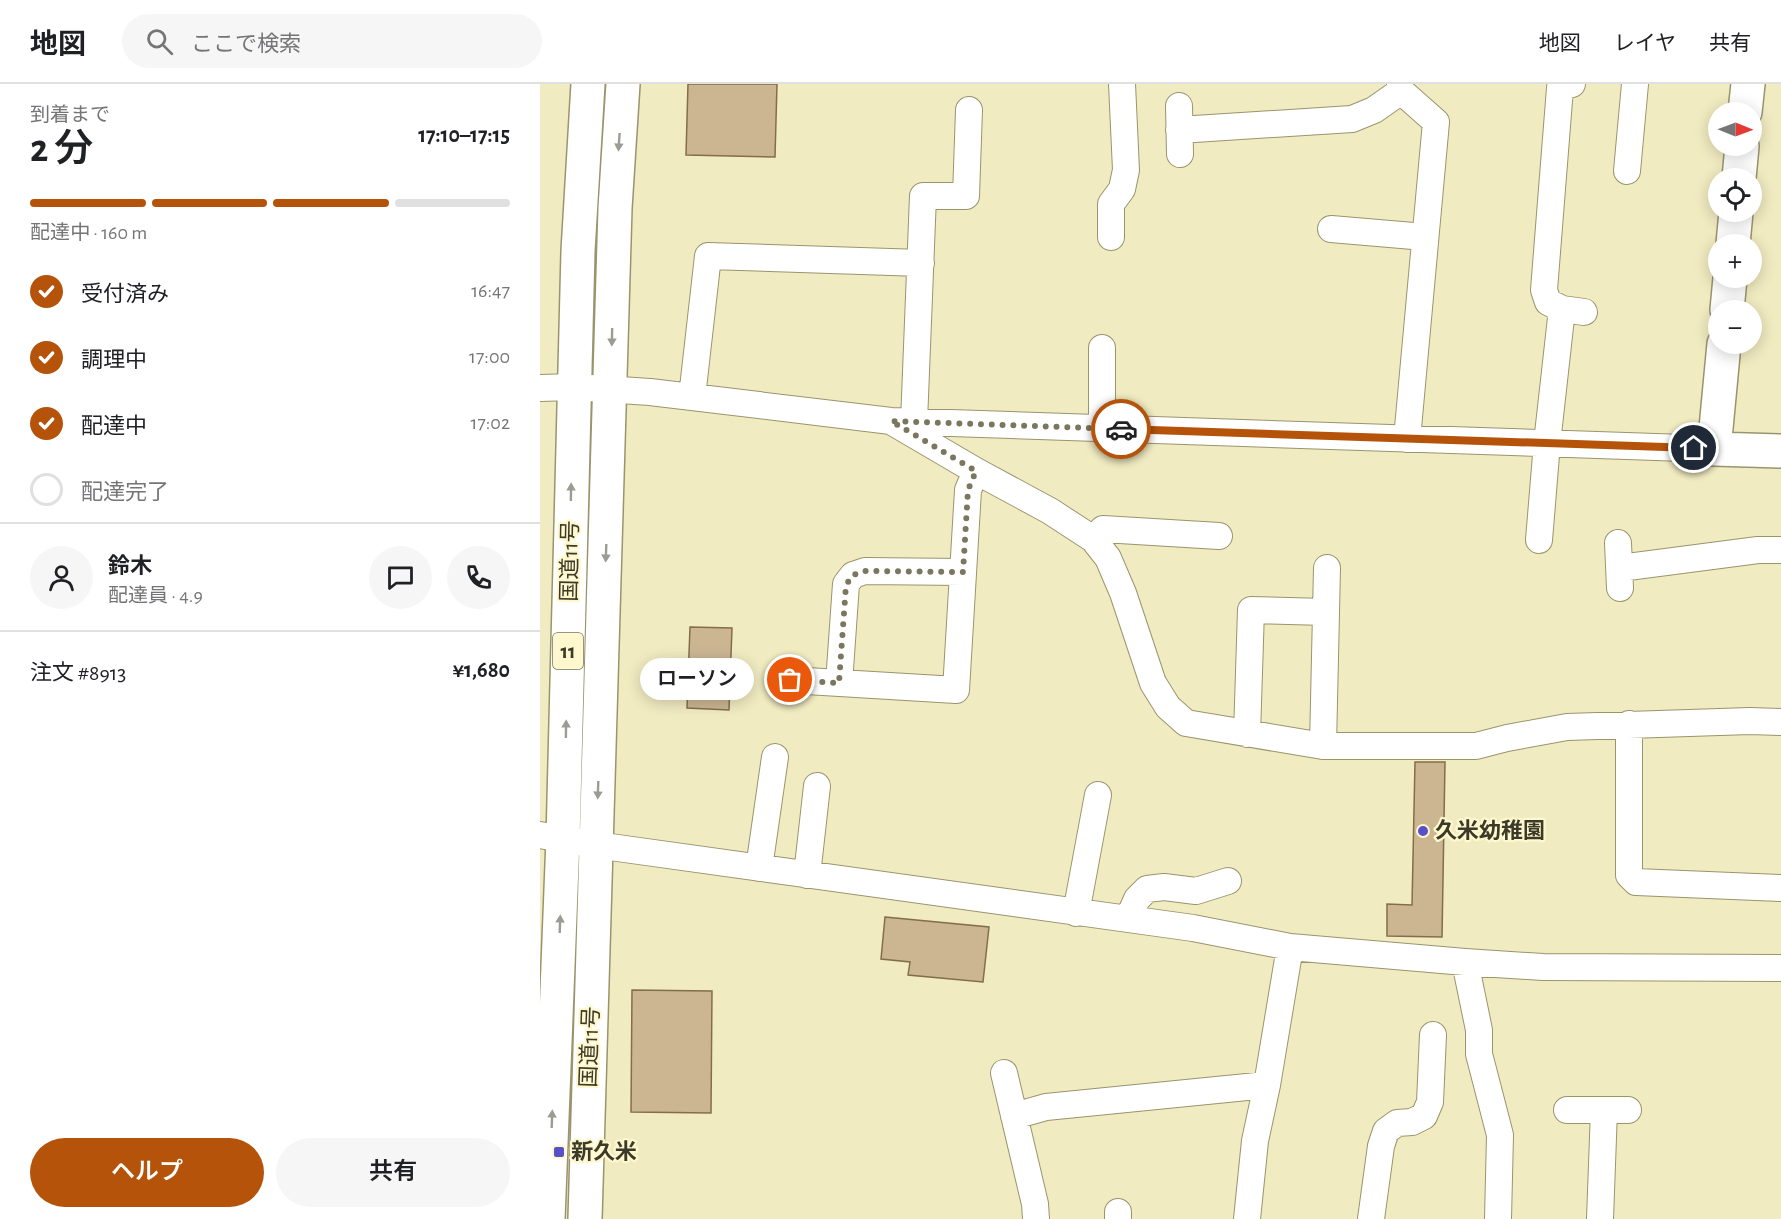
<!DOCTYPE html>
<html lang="ja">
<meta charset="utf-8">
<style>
:root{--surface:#fff;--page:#f6f6f6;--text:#202124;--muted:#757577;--line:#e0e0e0;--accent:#b45309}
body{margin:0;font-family:"Alegreya Sans","Noto Sans JP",sans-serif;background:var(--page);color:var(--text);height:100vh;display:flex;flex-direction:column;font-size:22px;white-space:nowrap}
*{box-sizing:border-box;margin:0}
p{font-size:20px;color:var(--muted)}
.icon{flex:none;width:33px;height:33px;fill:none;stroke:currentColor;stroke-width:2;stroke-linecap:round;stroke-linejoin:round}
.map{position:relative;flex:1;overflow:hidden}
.drawer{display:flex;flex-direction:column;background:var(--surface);width:540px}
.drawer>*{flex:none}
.needle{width:39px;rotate:91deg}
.fabs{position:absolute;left:1168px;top:18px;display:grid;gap:12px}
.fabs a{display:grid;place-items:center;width:54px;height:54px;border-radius:50%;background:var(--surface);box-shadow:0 3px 15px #0003;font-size:30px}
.pin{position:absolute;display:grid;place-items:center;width:51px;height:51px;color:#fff;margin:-26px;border:3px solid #fff;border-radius:50%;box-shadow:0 2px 6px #0007}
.courier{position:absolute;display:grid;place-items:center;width:60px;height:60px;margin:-30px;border:4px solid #b45309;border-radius:50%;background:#fff;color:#222;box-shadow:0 2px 8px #0007}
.bubble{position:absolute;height:42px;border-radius:21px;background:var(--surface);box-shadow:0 3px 15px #0003;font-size:20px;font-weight:600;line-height:42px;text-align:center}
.overview em{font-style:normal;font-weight:600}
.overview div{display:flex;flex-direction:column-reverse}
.overview{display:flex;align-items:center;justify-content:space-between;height:102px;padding:0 30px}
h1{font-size:39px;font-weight:600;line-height:45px}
.bar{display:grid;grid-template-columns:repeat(4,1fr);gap:9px 6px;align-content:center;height:72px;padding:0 30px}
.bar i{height:8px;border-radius:4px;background:var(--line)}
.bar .active{background:var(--accent)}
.bar p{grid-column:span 4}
.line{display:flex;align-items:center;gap:15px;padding:0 30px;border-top:2px solid var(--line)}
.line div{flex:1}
.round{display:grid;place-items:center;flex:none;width:63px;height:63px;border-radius:32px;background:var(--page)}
ol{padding:0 30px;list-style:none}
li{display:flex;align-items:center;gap:18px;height:66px}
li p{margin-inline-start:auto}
li .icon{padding:6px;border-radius:50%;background:var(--accent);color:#fff;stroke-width:4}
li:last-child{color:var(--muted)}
li i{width:33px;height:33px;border:3px solid var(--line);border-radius:50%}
.primary-button{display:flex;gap:12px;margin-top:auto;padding:12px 30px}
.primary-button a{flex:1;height:69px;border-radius:36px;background:var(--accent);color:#fff;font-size:24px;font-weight:600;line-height:69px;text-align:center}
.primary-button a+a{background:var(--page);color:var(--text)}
header{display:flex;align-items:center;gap:36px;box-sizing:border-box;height:84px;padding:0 30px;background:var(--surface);border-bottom:2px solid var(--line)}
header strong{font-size:28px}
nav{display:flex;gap:33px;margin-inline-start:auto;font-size:21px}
.search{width:420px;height:54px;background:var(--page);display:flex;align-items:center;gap:15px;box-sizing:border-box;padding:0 21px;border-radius:33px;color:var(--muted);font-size:22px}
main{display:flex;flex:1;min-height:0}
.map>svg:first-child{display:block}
</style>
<header>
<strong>地図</strong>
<div class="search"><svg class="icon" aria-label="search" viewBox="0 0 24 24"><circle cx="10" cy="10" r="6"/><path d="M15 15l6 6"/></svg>ここで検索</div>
<nav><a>地図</a><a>レイヤ</a><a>共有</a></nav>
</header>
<main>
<section class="drawer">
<div class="overview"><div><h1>2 分</h1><p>到着まで</p></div><em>17:10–17:15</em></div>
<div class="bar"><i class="active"></i><i class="active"></i><i class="active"></i><i></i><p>配達中 · 160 m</p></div>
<ol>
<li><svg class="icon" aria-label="check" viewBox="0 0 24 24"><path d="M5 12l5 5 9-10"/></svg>受付済み<p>16:47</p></li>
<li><svg class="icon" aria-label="check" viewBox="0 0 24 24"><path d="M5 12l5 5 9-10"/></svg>調理中<p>17:00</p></li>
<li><svg class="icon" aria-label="check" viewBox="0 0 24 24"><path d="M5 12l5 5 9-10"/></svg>配達中<p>17:02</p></li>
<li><i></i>配達完了</li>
</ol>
<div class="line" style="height:108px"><a class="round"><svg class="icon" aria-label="person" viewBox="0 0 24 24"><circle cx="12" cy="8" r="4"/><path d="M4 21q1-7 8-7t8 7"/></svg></a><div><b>鈴木</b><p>配達員 · 4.9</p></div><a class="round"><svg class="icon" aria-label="chat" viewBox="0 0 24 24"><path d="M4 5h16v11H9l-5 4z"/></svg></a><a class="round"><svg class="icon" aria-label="phone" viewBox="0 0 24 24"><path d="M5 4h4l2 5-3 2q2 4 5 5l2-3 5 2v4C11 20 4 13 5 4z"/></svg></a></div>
<div class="line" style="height:78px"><div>注文 #8913</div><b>¥1,680</b></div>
<div class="primary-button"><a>ヘルプ</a><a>共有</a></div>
</section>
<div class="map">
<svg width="1241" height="1135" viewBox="0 0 1241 1135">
<rect width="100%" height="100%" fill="#f1ebc1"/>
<!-- building -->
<path fill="#ccb692" stroke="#826e4c" stroke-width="1.5" d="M148,0H237L235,73L146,71Z
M150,543L192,544L189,626L147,624Z
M875,678H905L902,853L847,852V820L872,821Z
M345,833L449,843L443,898L368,891L370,878L341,875Z
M92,906L172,907L171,1029L91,1028Z"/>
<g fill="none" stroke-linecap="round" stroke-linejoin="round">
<defs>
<path id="minor" d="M860,0L861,7L896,38L867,355
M1032,0L1020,4L1004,206L1008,218L1022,225L1044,228
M639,22L640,70
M639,46L812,35L834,26L861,7
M1087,87L1095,0
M791,145L885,153
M571,153V120L582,105L586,86L582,0
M562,264V345
M0,304L34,303L110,308L351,337L1174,365
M152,313L168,172L381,179
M374,338L383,112H426L429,26
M354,339L436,387L510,427L553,455L568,474L583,509L613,599L628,623L646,639L783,662H936L967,654L1027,643L1210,637L1241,638
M553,455L563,445L679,452
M999,456L1007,359L1022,225
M1078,459L1080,504
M1080,484L1218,466H1241
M250,596L416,606L428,406L436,387
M299,599L306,500L313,491L325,487L423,488
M1089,640V791L1096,798L1241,804
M707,650L711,526L786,528
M783,662L787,484
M0,751L56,761L653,844L750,863L925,878L1003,883L1241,884
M219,784L235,673
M267,791L277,702
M536,829L558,711
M588,835L597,815L607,805L624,803L656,807L688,797
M925,878L939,946V970L960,1051L958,1135
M464,989L495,1120L496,1135
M1027,1026H1088
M474,1032L506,1023L727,1001
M578,1128V1135
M707,1135L715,1057L727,1001L750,863
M831,1135L841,1062L846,1047L857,1039L872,1038L884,1032L890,1018L893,951
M1060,1135L1064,1026"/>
<path id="major" d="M1205,28L1208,0
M1199,94L1202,62
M1193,160L1196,128
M1187,226L1190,194
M1184,260L1174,365L1241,367"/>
<path id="highway" d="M8,1135L23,755L38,167L48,0
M45,1135L75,124L83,0"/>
</defs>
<!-- minor casing -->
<use href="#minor" stroke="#9a946d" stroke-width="28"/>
<!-- major casing -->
<use href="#major" stroke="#9a946d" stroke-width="36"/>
<!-- highway casing -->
<use href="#highway" stroke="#9a946d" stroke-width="36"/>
<!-- minor -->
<use href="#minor" stroke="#fff" stroke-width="26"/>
<!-- major -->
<use href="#major" stroke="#fff" stroke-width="33"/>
<!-- highway -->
<use href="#highway" stroke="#fff" stroke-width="33"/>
</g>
<!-- one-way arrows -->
<defs><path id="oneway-solid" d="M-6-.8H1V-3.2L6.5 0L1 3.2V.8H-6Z" transform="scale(1.5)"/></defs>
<g fill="#9d9c94">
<use href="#oneway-solid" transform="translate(79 58) rotate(94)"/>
<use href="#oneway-solid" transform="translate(72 253) rotate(91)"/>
<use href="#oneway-solid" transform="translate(31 408) rotate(-89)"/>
<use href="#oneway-solid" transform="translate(66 469) rotate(92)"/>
<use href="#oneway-solid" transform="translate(26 645) rotate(-89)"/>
<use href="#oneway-solid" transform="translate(58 706) rotate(92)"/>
<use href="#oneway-solid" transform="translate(20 840) rotate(-88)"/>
<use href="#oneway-solid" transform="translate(12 1035) rotate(-88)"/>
</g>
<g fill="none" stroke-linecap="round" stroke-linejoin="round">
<!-- done -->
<path stroke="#7b775e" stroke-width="6" stroke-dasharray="0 10.8" d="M250,596L299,599L306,501L313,491L325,487L423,488L428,406L436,387L351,337L581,345"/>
<!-- route -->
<path stroke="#b45309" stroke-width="8" d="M581,345L1154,364"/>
</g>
<!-- markers -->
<g fill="#5750c8" stroke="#fff8ce" stroke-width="2">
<circle cx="883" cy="747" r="6"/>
<rect x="13" y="1062" width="12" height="12" rx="3"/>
</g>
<g text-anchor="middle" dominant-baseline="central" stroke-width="4.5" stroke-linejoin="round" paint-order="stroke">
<!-- shield labels -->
<rect fill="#fff8ce" stroke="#76725a" stroke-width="1.5" x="13" y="549" width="30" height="36" rx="4.5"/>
<g font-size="21" font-weight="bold" fill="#3b3928">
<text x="28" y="567">11</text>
</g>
<!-- street labels -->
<g font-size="22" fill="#3b3928" stroke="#fff8ce">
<text transform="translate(30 477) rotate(-89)">国道11号</text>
<text transform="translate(50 963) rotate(-88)">国道11号</text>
</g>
<!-- poi labels -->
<g font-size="22" font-weight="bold" fill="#3b3928" stroke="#fff8ce" text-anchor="start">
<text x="895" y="747">久米幼稚園</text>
<text x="31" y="1068">新久米</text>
</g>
</g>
</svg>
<div class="fabs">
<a><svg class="needle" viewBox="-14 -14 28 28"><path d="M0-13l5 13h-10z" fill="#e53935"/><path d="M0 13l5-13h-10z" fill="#757577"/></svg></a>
<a><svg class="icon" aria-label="locate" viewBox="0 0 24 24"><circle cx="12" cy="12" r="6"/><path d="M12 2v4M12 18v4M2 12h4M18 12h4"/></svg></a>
<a>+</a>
<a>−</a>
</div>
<div class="pin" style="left:250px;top:596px;background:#ea580c"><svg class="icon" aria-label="bag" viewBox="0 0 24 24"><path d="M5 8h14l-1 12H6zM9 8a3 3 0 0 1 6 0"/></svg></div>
<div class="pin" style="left:1154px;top:364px;background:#1f2937"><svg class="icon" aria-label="home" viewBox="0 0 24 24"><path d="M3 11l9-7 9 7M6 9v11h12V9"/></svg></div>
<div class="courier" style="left:581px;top:345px"><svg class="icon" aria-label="car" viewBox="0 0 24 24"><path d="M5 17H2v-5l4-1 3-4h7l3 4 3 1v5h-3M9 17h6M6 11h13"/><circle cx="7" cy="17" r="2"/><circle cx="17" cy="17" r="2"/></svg></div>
<div class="bubble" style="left:100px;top:574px;width:114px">ローソン</div>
</div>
</main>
